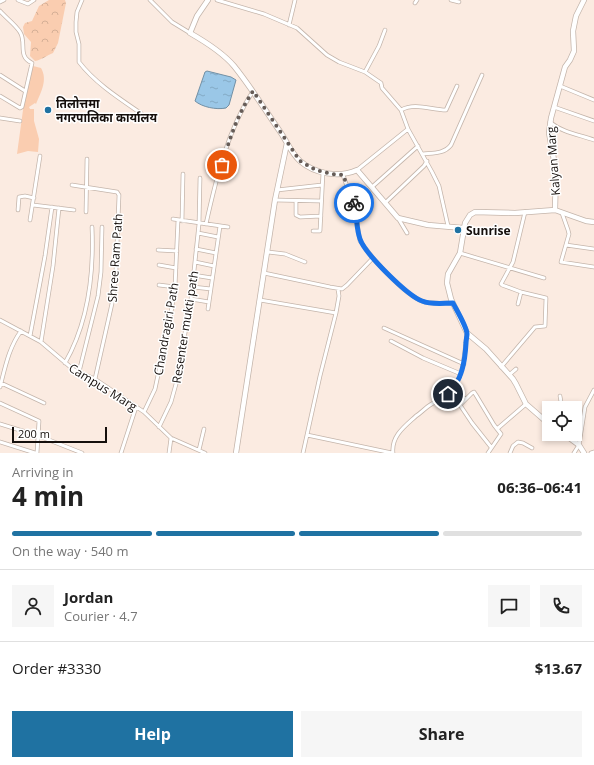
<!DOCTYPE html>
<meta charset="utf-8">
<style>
:root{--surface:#fff;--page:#f6f6f6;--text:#222;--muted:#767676;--line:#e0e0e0;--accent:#1f72a2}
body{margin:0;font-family:"Open Sans","Noto Sans Devanagari",sans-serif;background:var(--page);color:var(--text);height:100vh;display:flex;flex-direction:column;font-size:15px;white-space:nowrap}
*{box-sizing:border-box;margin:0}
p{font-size:13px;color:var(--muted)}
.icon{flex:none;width:22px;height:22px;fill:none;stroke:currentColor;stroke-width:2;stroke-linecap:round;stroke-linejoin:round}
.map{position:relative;height:453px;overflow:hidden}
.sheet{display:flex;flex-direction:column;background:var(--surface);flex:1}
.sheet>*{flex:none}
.tools{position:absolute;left:542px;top:401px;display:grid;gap:8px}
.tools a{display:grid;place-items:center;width:40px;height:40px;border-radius:0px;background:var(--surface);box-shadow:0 2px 6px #0003;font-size:20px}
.scale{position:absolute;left:12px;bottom:10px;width:95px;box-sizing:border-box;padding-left:4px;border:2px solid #150f0c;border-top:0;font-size:11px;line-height:14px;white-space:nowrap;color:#150f0c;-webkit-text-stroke:3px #fff;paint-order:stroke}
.pin{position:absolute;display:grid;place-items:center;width:34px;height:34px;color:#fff;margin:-17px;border:2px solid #fff;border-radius:50%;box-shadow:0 1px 4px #0007}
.courier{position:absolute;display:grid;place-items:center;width:40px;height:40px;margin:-20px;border:3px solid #1a73e8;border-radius:50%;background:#fff;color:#222;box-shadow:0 1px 5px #0007}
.headline em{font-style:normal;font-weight:700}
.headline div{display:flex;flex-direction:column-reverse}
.headline{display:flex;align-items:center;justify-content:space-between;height:68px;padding:0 12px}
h1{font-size:26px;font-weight:700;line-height:30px}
.bar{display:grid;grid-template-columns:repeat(4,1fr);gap:6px 4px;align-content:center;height:48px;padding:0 12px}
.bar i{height:5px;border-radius:3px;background:var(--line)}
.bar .current{background:var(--accent)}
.bar p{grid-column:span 4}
.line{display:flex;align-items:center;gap:10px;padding:0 12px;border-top:1px solid var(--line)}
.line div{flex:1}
.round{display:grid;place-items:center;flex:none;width:42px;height:42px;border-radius:0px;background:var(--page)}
.cta{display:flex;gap:8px;margin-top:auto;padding:8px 12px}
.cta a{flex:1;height:46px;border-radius:0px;background:var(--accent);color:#fff;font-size:16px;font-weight:700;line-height:46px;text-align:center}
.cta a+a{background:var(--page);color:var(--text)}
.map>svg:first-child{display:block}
</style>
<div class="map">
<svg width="594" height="453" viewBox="0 0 594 453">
<defs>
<pattern id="forest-crowns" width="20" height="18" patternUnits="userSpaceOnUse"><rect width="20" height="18" fill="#facdb0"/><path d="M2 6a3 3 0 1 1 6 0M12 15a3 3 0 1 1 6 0" fill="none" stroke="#d5af96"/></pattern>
<pattern id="water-ripples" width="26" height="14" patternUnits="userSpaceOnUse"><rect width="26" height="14" fill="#9ac7e7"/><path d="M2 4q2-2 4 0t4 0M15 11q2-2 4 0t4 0" fill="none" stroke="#84aac5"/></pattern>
</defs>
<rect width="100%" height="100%" fill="#fbebe1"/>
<!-- forest -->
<path fill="url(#forest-crowns)" d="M49,0H65L66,3L58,43L53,53C47,55 42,60 35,61L30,56L31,42L24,34L23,27L25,23L32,21L39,6Z"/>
<!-- park -->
<path fill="#facdb0" d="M33,66L41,68C48,80 41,92 36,104L35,103L29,107L30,109H34V121L39,139L38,152L28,151L17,154L23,110Z"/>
<!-- water -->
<path fill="url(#water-ripples)" stroke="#7290a5" d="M207,71L231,77L236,80L229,105L226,108C216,110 202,107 195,101L205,72Z"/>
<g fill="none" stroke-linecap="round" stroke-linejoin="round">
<defs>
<path id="street" d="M18,0L28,4L34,0
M82,0L77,12L76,22V32L79,44V62C95,83 120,99 142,114
M150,0L172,22L190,33
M217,0L264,14L297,28L327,55L339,62L365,72L381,83L382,88L401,110L408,129L432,172L439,186L448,226
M451,0L459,2
M0,2L4,0
M415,3L417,0
M0,11C6,18 15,24 20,32C27,43 17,56 32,63L22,107L20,108L0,96
M289,25L295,0
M365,72L379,46L385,30
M0,75L25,91
M560,86L594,100
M554,107L594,121
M401,110C415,102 431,110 446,110L457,86
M0,118L20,121
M550,122C561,132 580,135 594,140
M423,154C433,153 444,154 451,145L482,75
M357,170L408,129
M72,185L117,192L119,195L116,270L113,299L95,379
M372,187L418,146
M277,190L322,185
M275,200L321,201
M296,201V215L300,217L321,216
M385,203L424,166L427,161
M33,205L74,210
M18,210L19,197L25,196L34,198
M86,212L87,159
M562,213L568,230L569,234L561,262L594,267
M398,218L407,233
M173,219L228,227
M30,220L40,156
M182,221L183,174
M206,224C216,179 228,129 253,91
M313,231H320L323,172
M198,233L218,237
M566,245L594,249
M196,249L216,253
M158,250L177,251
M268,252L285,254L305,262
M460,253L544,278
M373,258C384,271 409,298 425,302C434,304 444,303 453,303
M195,262L214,266
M159,265L176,268
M264,273L330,287L342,289L347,285L373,258L360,241L355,209L343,175
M193,275L212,278
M159,285L175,287
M193,287L211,289
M191,299L209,302
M260,300L336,313
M518,304L521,292L502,285L501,284L513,262L525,212
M208,309L220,226
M0,320L41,342L74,370L95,379L144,412L171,438L205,453
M384,328L464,364
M30,336L45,256L52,207
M391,341L423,358L461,374
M41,342L53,266L59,208
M65,363C88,323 94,273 92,227
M501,367L535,327L545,326L546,298L521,292
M79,372L98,296L101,272L102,227
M509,375L516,369
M1,383L44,403
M0,387C5,368 9,347 21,331
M453,390L465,399
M560,396L562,408
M0,403L39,421L37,453
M144,412L155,389L170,319L175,287L178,220
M0,424L39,436L82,453
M159,427L171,402L176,384L191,299L199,224L200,178
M497,429L526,404
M307,435L392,453
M0,442L35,453
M199,450L204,429
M121,453L136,407
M169,453L171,438
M303,453L320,376L336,313L339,296L338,289
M393,453C391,436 405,426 416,416C421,413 425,408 430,405C438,400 448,396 453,389C465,372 464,353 467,333
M488,453L501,434L494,425L476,395L474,392L472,393L460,405L472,423L491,447
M510,453L513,446L518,442L523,443L532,448
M574,453L579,445L585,407L594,390
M591,453L594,452"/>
<path id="secondary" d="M208,0L197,16L190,33C204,41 223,53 234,66C251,87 265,110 281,133C287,142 292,154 300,161C315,174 339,178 357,170L398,218L428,225L463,228
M555,210L586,221L594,222
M549,424L526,404L516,384L513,379L486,349L467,333L451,299L447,283L448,274L460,253L465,223L470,215L475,212L515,213L555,210L556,171L549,133L551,118L565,67L570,60L574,51L573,31L576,16L584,0
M564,434L579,445L584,453
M236,453L275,200L287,143"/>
</defs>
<!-- street casing -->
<use href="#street" stroke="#c4b5ab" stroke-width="4.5"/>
<!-- secondary casing -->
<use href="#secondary" stroke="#c4b5ab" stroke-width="6"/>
<!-- street -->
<use href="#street" stroke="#fff" stroke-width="3"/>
<!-- secondary -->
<use href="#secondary" stroke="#fff" stroke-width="4.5"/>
</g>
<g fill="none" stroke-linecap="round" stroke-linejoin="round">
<!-- done -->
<path stroke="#665c57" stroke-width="4" stroke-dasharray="0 7.2" d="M222,165C230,137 237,116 253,91L300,161L316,170L332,174L343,175L354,203"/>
<!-- route -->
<path stroke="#1a73e8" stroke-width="5" d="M354,203C357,215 356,228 360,239C365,254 408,296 422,301C432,305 443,303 453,303C456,309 467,327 467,334C467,336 466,340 466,343C465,361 462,381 448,394"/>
</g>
<!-- markers -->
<g fill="#1f72a2" stroke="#fff" stroke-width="1.5">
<circle cx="48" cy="110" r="4"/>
<circle cx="458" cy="230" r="4"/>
</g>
<g text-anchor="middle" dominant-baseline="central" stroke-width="3" stroke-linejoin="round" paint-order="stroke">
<!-- poi labels -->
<g font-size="12" font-weight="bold" fill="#150f0c" stroke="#fff" text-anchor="start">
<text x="56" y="103">तिलोत्तमा<tspan x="56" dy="14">नगरपालिका कार्यालय</tspan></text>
<text x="466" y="230">Sunrise</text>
</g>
<!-- street labels -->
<g font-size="12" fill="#150f0c" stroke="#fff">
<text transform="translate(553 161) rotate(-94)">Kalyan Marg</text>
<text transform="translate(115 258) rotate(-86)">Shree Ram Path</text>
<text transform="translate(185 327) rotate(-81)">Resenter mukti path</text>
<text transform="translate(166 329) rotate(-80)">Chandragiri Path</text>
<text transform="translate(103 387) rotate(32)">Campus Marg</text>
</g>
</g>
</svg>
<div class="tools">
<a><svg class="icon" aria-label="locate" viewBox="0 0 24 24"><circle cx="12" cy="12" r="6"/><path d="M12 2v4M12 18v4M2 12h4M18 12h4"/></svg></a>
</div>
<div class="scale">200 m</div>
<div class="pin" style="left:222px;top:165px;background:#ea580c"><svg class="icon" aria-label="bag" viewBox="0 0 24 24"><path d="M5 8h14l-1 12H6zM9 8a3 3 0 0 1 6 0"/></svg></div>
<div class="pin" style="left:448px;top:394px;background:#1f2937"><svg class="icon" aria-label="home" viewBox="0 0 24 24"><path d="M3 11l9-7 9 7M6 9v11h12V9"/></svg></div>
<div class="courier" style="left:354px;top:203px"><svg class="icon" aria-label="bike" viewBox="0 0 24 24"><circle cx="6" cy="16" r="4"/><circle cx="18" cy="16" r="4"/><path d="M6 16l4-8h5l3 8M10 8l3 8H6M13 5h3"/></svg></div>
</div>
<section class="sheet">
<div class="headline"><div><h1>4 min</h1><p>Arriving in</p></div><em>06:36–06:41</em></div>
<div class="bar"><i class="current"></i><i class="current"></i><i class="current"></i><i></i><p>On the way · 540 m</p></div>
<div class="line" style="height:72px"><a class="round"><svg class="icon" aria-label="person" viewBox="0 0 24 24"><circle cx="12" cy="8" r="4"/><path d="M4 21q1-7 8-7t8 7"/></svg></a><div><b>Jordan</b><p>Courier · 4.7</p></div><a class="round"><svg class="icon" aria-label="chat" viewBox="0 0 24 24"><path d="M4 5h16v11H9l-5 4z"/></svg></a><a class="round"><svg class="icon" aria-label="phone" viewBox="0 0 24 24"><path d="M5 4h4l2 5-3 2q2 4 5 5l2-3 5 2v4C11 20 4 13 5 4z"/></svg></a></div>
<div class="line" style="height:52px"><div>Order #3330</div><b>$13.67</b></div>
<div class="cta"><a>Help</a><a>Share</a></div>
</section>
